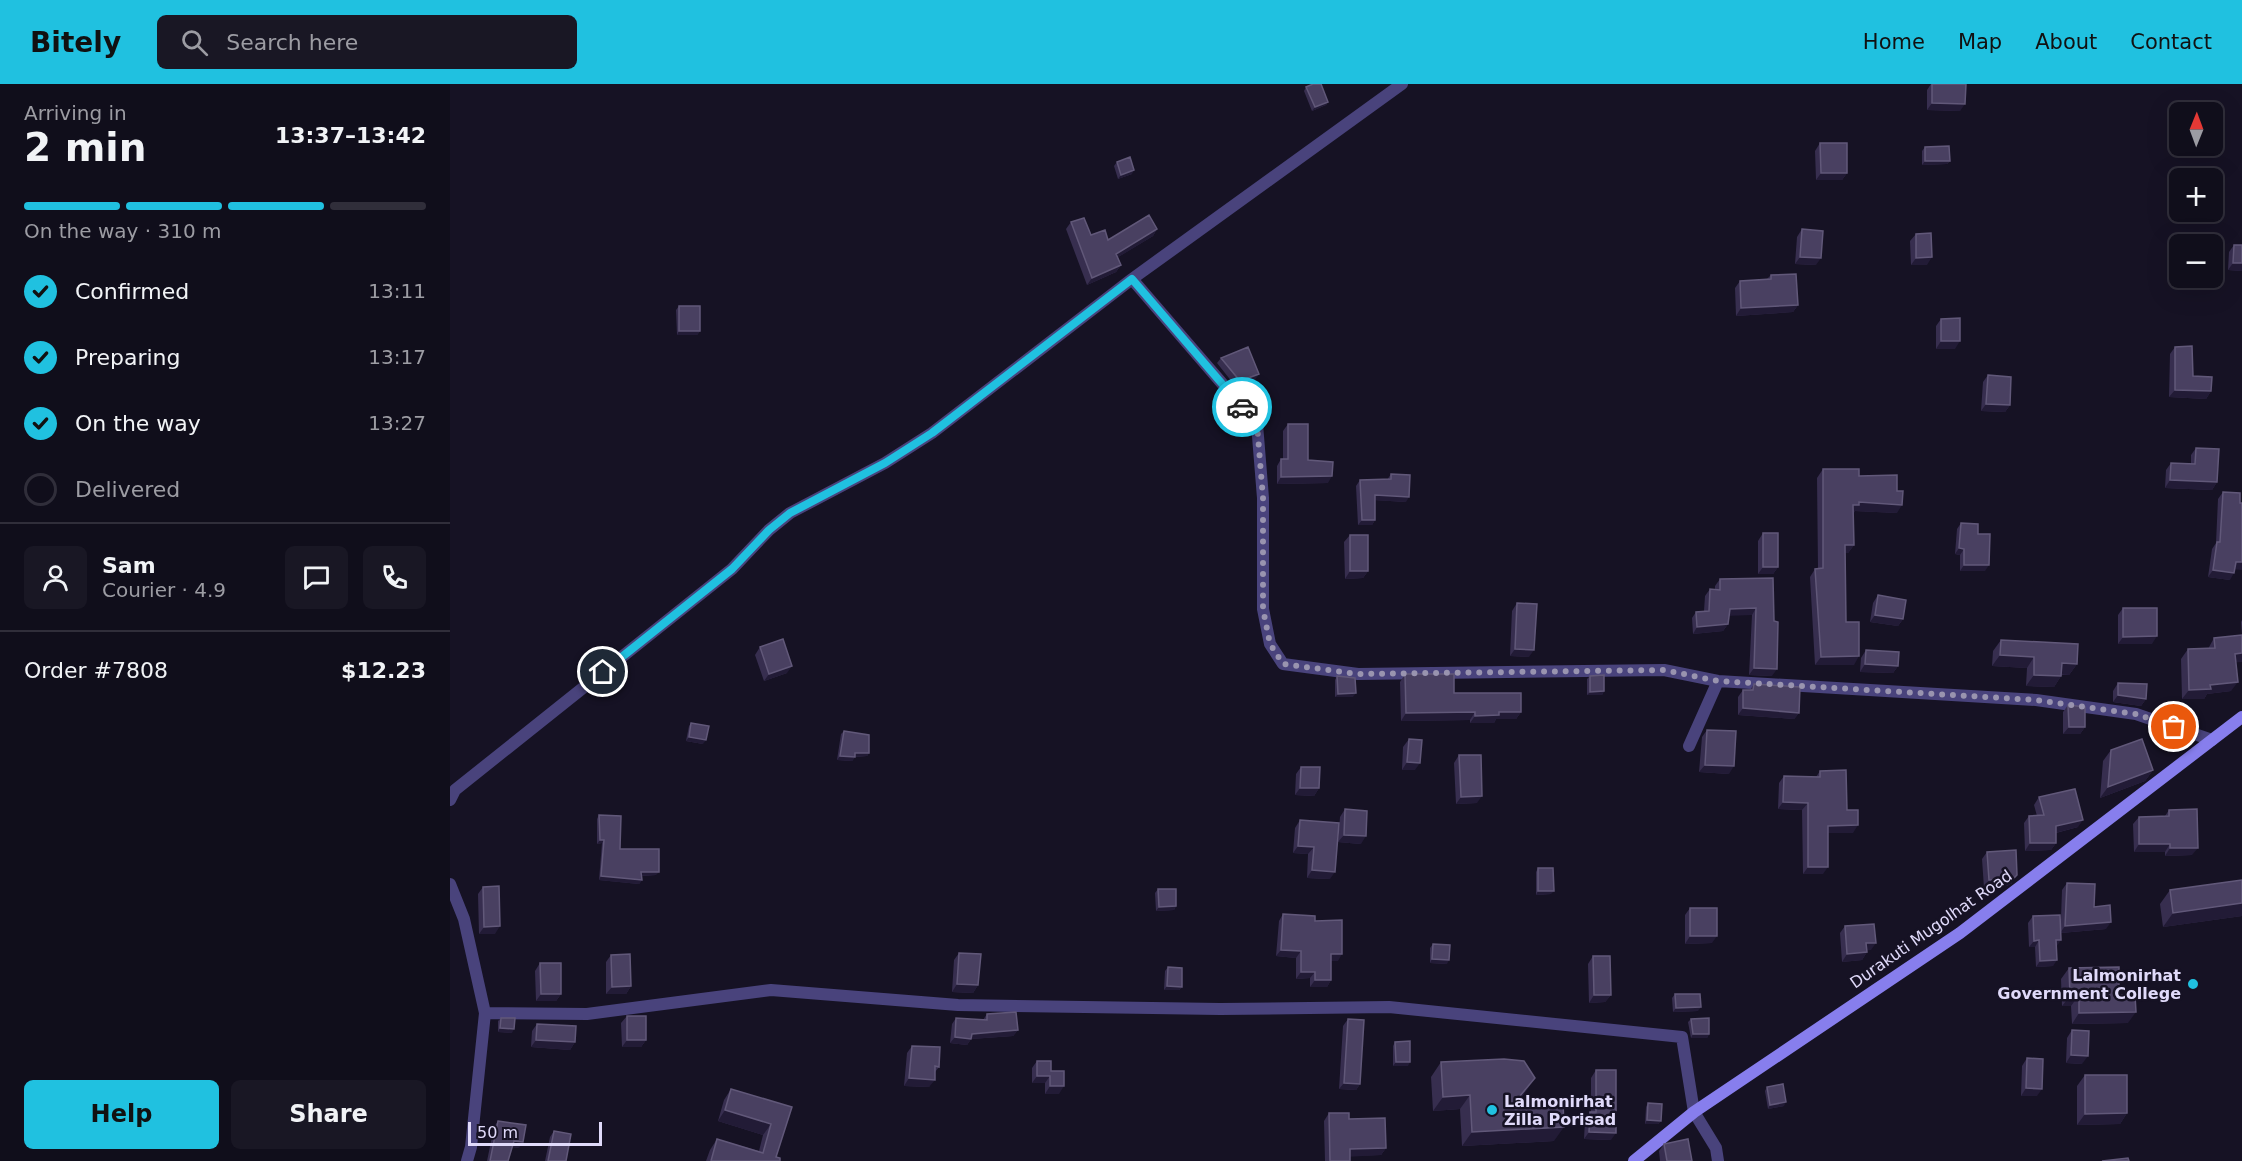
<!DOCTYPE html>
<meta charset="utf-8">
<style>
:root{--surface:#100e1b;--page:#191724;--text:#f1f3f6;--muted:#9c9ca3;--line:#302e3a;--accent:#20c1e0}
body{margin:0;font-family:"DejaVu Sans",sans-serif;background:var(--page);color:var(--text);height:100vh;display:flex;flex-direction:column;font-size:22px;white-space:nowrap}
*{box-sizing:border-box;margin:0}
p{font-size:20px;color:var(--muted)}
.icon{flex:none;width:33px;height:33px;fill:none;stroke:currentColor;stroke-width:2;stroke-linecap:round;stroke-linejoin:round}
.map{position:relative;flex:1;overflow:hidden}
.details{display:flex;flex-direction:column;background:var(--surface);width:450px}
.details>*{flex:none}
.needle{width:39px;rotate:1deg}
.fabs{position:absolute;left:1719px;top:18px;display:grid;gap:12px}
.fabs a{display:grid;place-items:center;width:54px;height:54px;border-radius:9px;background:var(--surface);box-shadow:0 6px 24px #0002,0 0 0 2px var(--line);font-size:30px}
.scale{position:absolute;left:18px;bottom:15px;width:134px;box-sizing:border-box;padding-left:6px;border:3px solid #e0dafa;border-top:0;font-size:16px;line-height:21px;white-space:nowrap;color:#e0dafa;-webkit-text-stroke:4px #161224;paint-order:stroke}
.pin{position:absolute;display:grid;place-items:center;width:51px;height:51px;color:#fff;margin:-26px;border:3px solid #fff;border-radius:50%;box-shadow:0 2px 6px #0007}
.courier{position:absolute;display:grid;place-items:center;width:60px;height:60px;margin:-30px;border:4px solid #20c1e0;border-radius:50%;background:#fff;color:#222;box-shadow:0 2px 8px #0007}
.summary em{font-style:normal;font-weight:600}
.summary div{display:flex;flex-direction:column-reverse}
.summary{display:flex;align-items:center;justify-content:space-between;height:102px;padding:0 24px}
h1{font-size:39px;font-weight:600;line-height:45px}
.bar{display:grid;grid-template-columns:repeat(4,1fr);gap:9px 6px;align-content:center;height:72px;padding:0 24px}
.bar i{height:8px;border-radius:4px;background:var(--line)}
.bar .on{background:var(--accent)}
.bar p{grid-column:span 4}
.line{display:flex;align-items:center;gap:15px;padding:0 24px;border-top:2px solid var(--line)}
.line div{flex:1}
.round{display:grid;place-items:center;flex:none;width:63px;height:63px;border-radius:9px;background:var(--page)}
ol{padding:0 24px;list-style:none}
li{display:flex;align-items:center;gap:18px;height:66px}
li p{margin-inline-start:auto}
li .icon{padding:6px;border-radius:50%;background:var(--accent);color:#111;stroke-width:4}
li:last-child{color:var(--muted)}
li i{width:33px;height:33px;border:3px solid var(--line);border-radius:50%}
.action{display:flex;gap:12px;margin-top:auto;padding:12px 24px}
.action a{flex:1;height:69px;border-radius:9px;background:var(--accent);color:#111;font-size:24px;font-weight:600;line-height:69px;text-align:center}
.action a+a{background:var(--page);color:var(--text)}
header{display:flex;align-items:center;gap:36px;box-sizing:border-box;height:84px;padding:0 30px;background:var(--accent);color:#111}
header strong{font-size:28px}
nav{display:flex;gap:33px;margin-inline-start:auto;font-size:21px}
.search{width:420px;height:54px;background:var(--page);display:flex;align-items:center;gap:15px;box-sizing:border-box;padding:0 21px;border-radius:9px;color:var(--muted);font-size:22px}
main{display:flex;flex:1;min-height:0}
.map>svg:first-child{display:block}
</style>
<header>
<strong>Bitely</strong>
<div class="search"><svg class="icon" aria-label="search" viewBox="0 0 24 24"><circle cx="10" cy="10" r="6"/><path d="M15 15l6 6"/></svg>Search here</div>
<nav><a>Home</a><a>Map</a><a>About</a><a>Contact</a></nav>
</header>
<main>
<section class="details">
<div class="summary"><div><h1>2 min</h1><p>Arriving in</p></div><em>13:37–13:42</em></div>
<div class="bar"><i class="on"></i><i class="on"></i><i class="on"></i><i></i><p>On the way · 310 m</p></div>
<ol>
<li><svg class="icon" aria-label="check" viewBox="0 0 24 24"><path d="M5 12l5 5 9-10"/></svg>Confirmed<p>13:11</p></li>
<li><svg class="icon" aria-label="check" viewBox="0 0 24 24"><path d="M5 12l5 5 9-10"/></svg>Preparing<p>13:17</p></li>
<li><svg class="icon" aria-label="check" viewBox="0 0 24 24"><path d="M5 12l5 5 9-10"/></svg>On the way<p>13:27</p></li>
<li><i></i>Delivered</li>
</ol>
<div class="line" style="height:108px"><a class="round"><svg class="icon" aria-label="person" viewBox="0 0 24 24"><circle cx="12" cy="8" r="4"/><path d="M4 21q1-7 8-7t8 7"/></svg></a><div><b>Sam</b><p>Courier · 4.9</p></div><a class="round"><svg class="icon" aria-label="chat" viewBox="0 0 24 24"><path d="M4 5h16v11H9l-5 4z"/></svg></a><a class="round"><svg class="icon" aria-label="phone" viewBox="0 0 24 24"><path d="M5 4h4l2 5-3 2q2 4 5 5l2-3 5 2v4C11 20 4 13 5 4z"/></svg></a></div>
<div class="line" style="height:78px"><div>Order #7808</div><b>$12.23</b></div>
<div class="action"><a>Help</a><a>Share</a></div>
</section>
<div class="map">
<svg width="1792" height="1077" viewBox="0 0 1792 1077">
<rect width="100%" height="100%" fill="#161224"/>
<g fill="none" stroke-linecap="round" stroke-linejoin="round">
<!-- minor -->
<path stroke="#49437c" stroke-width="12" d="M682,195L807,340L813,414V525L820,560L833,580L908,590L1214,586L1268,597L1586,616L1686,630L1762,656
M1239,662L1268,597
M0,716L5,706L282,485L319,446L340,429L435,379L482,349L682,195L952,0
M0,800L14,835L35,929L21,1063L17,1077
M35,929L137,930L321,906L508,921L770,925L939,923L1232,953L1244,1028L1266,1064L1268,1077"/>
<!-- secondary -->
<path stroke="#877eed" stroke-width="12" d="M1184,1077L1244,1028L1510,849L1792,633"/>
</g>
<!-- wall -->
<path fill="#372e4f" d="M1481,0H1516L1510,27L1477,26V6Z
M856,3L878,18L876,21L862,27L854,7Z
M1370,59L1397,89L1392,96H1366L1365,67Z
M1475,63L1500,77L1497,80L1472,81V67Z
M667,78L682,90L668,95L664,82Z
M621,138L641,151L658,156L707,145L703,152L668,173L671,181L666,188L637,201L616,145Z
M1352,145L1366,181L1345,180L1347,153Z
M1466,150L1477,181H1461L1460,157Z
M1784,161L1792,187L1778,186L1779,168Z
M1321,191L1348,221L1343,228L1286,232L1285,204L1290,197L1317,195Z
M229,222L250,247L247,251H227L226,226Z
M1491,235L1505,265H1486V242Z
M1725,263L1743,292L1761,307L1756,315L1719,313L1720,270Z
M771,274L805,296L786,303L767,279Z
M1538,291L1560,321L1555,328L1531,327L1533,298Z
M838,340L858,376L878,399L827,400V382L831,375H833V347Z
M1746,364L1767,398L1762,406L1715,404L1716,386L1721,379L1741,380V371Z
M1373,385L1409,392L1447,407V429L1405,427L1403,429L1404,461L1398,469H1395L1396,538L1404,581H1365L1360,493L1365,485L1368,484L1367,394Z
M941,390L956,418L925,416V436L922,441H908L906,402L910,396H937Z
M1773,408L1780,496L1758,493L1762,465L1766,459L1768,415Z
M1511,439L1535,487H1510V471L1505,470L1507,445Z
M1313,449L1328,483L1323,490H1308V457Z
M900,451L918,487L913,494L895,495L894,458Z
M1323,494L1322,592L1299,591L1302,531H1279L1278,540L1273,547L1243,550L1242,534L1246,528L1254,527L1255,512L1260,505L1265,506V502L1270,495Z
M1428,511L1453,535L1448,542L1420,538L1423,519Z
M1067,519L1079,573L1060,572L1062,527Z
M1673,524L1702,560H1668V531Z
M1792,536V578H1786L1781,607L1757,610L1754,615H1732L1731,575L1738,565H1758L1764,554L1792,551L1791,538Z
M1551,556L1627,580L1619,591H1612L1611,592L1604,603L1576,602L1577,584L1542,582L1543,567Z
M310,563L337,589L314,597L305,571Z
M1416,566L1448,582L1443,589L1410,588L1411,574Z
M955,590L1004,609L1071,628L1066,635H1046L1044,639H1020V636L951,637L950,598Z
M887,592L903,613H885V596Z
M1140,592L1154,607L1152,611H1137V595Z
M1668,599L1696,615L1691,622L1663,618V607Z
M1304,600L1349,629L1344,635L1288,631V613L1293,606H1300Z
M1618,621L1635,643L1630,650H1613V628Z
M241,639L253,660L236,657L239,642Z
M1257,646L1279,690L1249,688L1252,653Z
M394,647L419,669L417,672L405,673L402,677L387,676L391,650Z
M959,655L965,686H952L953,663Z
M1661,666L1703,686L1695,697L1650,714L1653,677Z
M1009,671L1027,719L1006,720L1004,679Z
M851,683L869,704L864,712L845,711L846,690Z
M1370,687L1397,726L1403,749H1378L1373,790H1353L1352,726L1328,725L1329,699L1334,692L1366,693Z
M1589,713L1628,743L1606,749V759L1601,766L1575,767L1574,739L1579,732H1587L1584,721Z
M895,725L911,760L888,758L890,733Z
M1719,726L1742,771L1715,772V768H1684L1683,740L1689,733L1715,732Z
M149,731L170,765L206,791L191,792L192,796L189,800L149,796L152,759L147,760V735Z
M850,736L880,795L857,794L858,770L843,769L845,744Z
M1537,768L1562,799L1557,802L1534,804L1532,775Z
M1088,784L1101,810L1086,811V788Z
M1792,796V832L1713,843L1710,820L1720,806Z
M1617,799L1644,823L1656,845L1611,849L1606,862L1603,882L1586,883L1585,863H1579L1578,839L1583,832L1611,835L1612,806Z
M33,803L45,850H29L28,810Z
M708,805L726,822L724,826L706,827L705,809Z
M1240,824L1262,859L1235,860V831Z
M833,830L865,837L888,877H881V896L877,903H860V894L846,895V874L826,872L829,837Z
M1395,842L1421,866H1417V868L1412,876L1392,878L1390,849Z
M983,860L997,880L980,879V864Z
M509,869L528,901L523,909L502,908L504,876Z
M161,871L181,902L176,910H156V878Z
M1143,872L1161,911L1155,918L1139,919L1138,880Z
M90,879L111,910L106,917H86L85,887Z
M718,883L732,903L729,906H714L715,887Z
M1619,884L1669,911L1678,939L1622,940L1621,922H1612L1611,895Z
M1225,910L1248,927L1223,928L1222,914Z
M537,930L568,946L563,952L521,955L517,961L500,959L502,940L506,934L533,936Z
M177,932L196,956L191,963H172L171,939Z
M51,934L62,949L48,948V937Z
M898,935L910,1000L906,1006L889,1005L893,942Z
M1241,935L1259,950L1257,954H1241L1238,938Z
M87,940L125,958L120,966L81,963L82,947Z
M1622,946L1632,980L1616,979L1617,954Z
M945,958L958,982H943V962Z
M462,962L489,983L485,988L479,1003L454,1002L457,969Z
M1577,974L1587,1012H1571L1572,982Z
M587,977L601,987L609,1010H595V999H582V984Z
M991,978L1075,1009L1066,1019L1104,1057L1012,1062L1010,1025L983,1027L981,993Z
M1146,986L1161,1056L1134,1055L1135,1036L1140,1028H1141V994Z
M1635,991L1677,1029L1670,1040L1627,1041V1002Z
M1317,1003L1334,1022L1318,1025L1315,1007Z
M281,1005L342,1023L326,1073L330,1077H256L260,1066L267,1055L309,1067L313,1051L268,1037L274,1016Z
M1198,1019L1211,1037L1208,1040H1195L1196,1023Z
M879,1029L899,1035L936,1064L931,1071L900,1072V1077H875L874,1037Z
M48,1037L69,1064L62,1063L58,1077H37L44,1043Z
M104,1047L116,1077H95L100,1053Z
M1214,1060L1242,1077H1210L1209,1067Z"/>
<!-- shaded-wall -->
<path fill="#221b36" d="M878,18L876,21L862,27L865,23Z
M1482,19L1515,20L1510,27L1477,26Z
M1475,77H1500L1497,80L1472,81Z
M684,86L682,90L668,95L671,91Z
M1371,89H1397L1392,96H1366Z
M707,145L703,152L662,177L666,170Z
M1350,173L1371,174L1366,181L1345,180Z
M1482,173L1477,181H1461L1466,174Z
M1783,179H1792V187L1778,186Z
M671,181L666,188L637,201L642,194Z
M1348,221L1343,228L1286,232L1291,224Z
M229,247H250L247,251H227Z
M1491,257H1510L1505,265H1486Z
M809,290L805,296L786,303L790,297Z
M1725,306L1761,307L1756,315L1719,313Z
M1536,320L1560,321L1555,328L1531,327Z
M882,392L878,399L827,400L831,393Z
M1720,396L1767,398L1762,406L1715,404Z
M925,411L959,413L956,418L922,416Z
M1409,418L1452,421L1447,429L1405,427L1404,429H1397L1403,421Z
M912,436H925L922,441H908Z
M1395,461H1404L1398,469H1389Z
M1509,464L1514,465L1510,471L1505,470Z
M1786,478H1792V486L1781,485Z
M1514,481H1539L1535,487H1510Z
M1313,483H1328L1323,490H1308Z
M1763,486L1784,489L1780,496L1758,493Z
M900,487H918L913,494L895,495Z
M1306,524L1302,531L1275,532L1280,525Z
M1425,531L1453,535L1448,542L1420,538Z
M1278,540L1273,547L1243,550L1247,543Z
M1707,552L1702,560H1668L1673,553Z
M1065,565L1084,566L1079,573L1060,572Z
M1792,569V578L1778,579L1785,570Z
M1550,571L1584,573L1577,584L1542,582Z
M1409,572L1404,581H1365L1371,573Z
M1612,579L1627,580L1619,591L1604,590Z
M1415,580L1448,582L1443,589L1410,588Z
M342,582L337,589L314,597L319,590Z
M1304,584L1327,585L1322,592L1299,591Z
M1584,591L1611,592L1604,603L1576,602Z
M1788,598L1781,607L1757,610L1754,615H1732L1739,606L1760,601Z
M1154,607L1152,611H1137L1140,608Z
M906,609L903,613H885L888,610Z
M1668,611L1696,615L1691,622L1663,618Z
M1293,624L1349,629L1344,635L1288,631Z
M1025,628L1020,636L951,637L956,629Z
M1049,628H1071L1066,635H1046L1044,639H1020L1025,632Z
M1619,643H1635L1630,650H1613Z
M239,653L256,656L253,660L236,657Z
M405,669H419L417,672L402,673Z
M390,672L405,673L402,677L387,676Z
M957,678L970,679L965,686H952Z
M1255,681L1284,682L1279,690L1249,688Z
M1703,686L1695,697L1650,714L1658,703Z
M850,704H869L864,712L845,711Z
M1032,712L1027,719L1006,720L1011,713Z
M1333,718L1358,719L1352,726L1328,725Z
M1633,736L1628,743L1601,750L1606,742Z
M1408,741L1403,749H1373L1378,742Z
M894,751L916,752L911,760L888,758Z
M150,756H154L152,759L147,760Z
M1580,759H1606L1601,766L1575,767Z
M1689,760H1720L1715,768H1684Z
M848,762L864,763L858,770L843,769Z
M1720,764H1748L1742,771L1715,772Z
M1358,783H1378L1373,790H1353Z
M862,786L885,788L880,795L857,794Z
M191,788H209L206,791L188,792Z
M1567,791L1562,799L1557,802L1534,804L1539,796Z
M151,792L192,796L189,800L149,796Z
M1088,807H1104L1101,810L1086,811Z
M1792,819V832L1713,843L1723,829Z
M726,822L724,826L706,827L709,823Z
M1661,838L1656,845L1610,849L1615,842Z
M50,842L45,850H29L34,843Z
M1240,852H1267L1262,859L1235,860Z
M1589,856L1585,863H1579L1584,857Z
M1606,856H1611L1607,862H1602Z
M1416,859H1426L1421,866L1411,867Z
M831,866L851,867L846,874L826,872Z
M1417,868L1412,876L1392,878L1397,870Z
M881,870H892L888,877H876Z
M982,875L999,876L997,880L980,879Z
M1607,876L1603,882L1586,883L1590,877Z
M851,888H865L860,894L846,895Z
M865,896H881L877,903H860Z
M507,900L528,901L523,909L502,908Z
M181,902L176,910H156L162,903Z
M717,902L732,903L729,906H714Z
M91,910H111L106,917H86Z
M1144,911H1161L1155,918L1139,919Z
M1629,911L1621,922H1612L1620,912Z
M1251,923L1248,927L1223,928L1226,924Z
M1686,928L1678,939L1622,940L1629,929Z
M50,944L64,945L62,949L48,948Z
M568,946L563,952L521,955L517,961L500,959L505,953L522,950Z
M1243,950H1259L1257,954H1241Z
M86,956L125,958L120,966L81,963Z
M177,956H196L191,963H172Z
M1621,971L1638,972L1632,980L1616,979Z
M946,978H960L958,982H943Z
M587,992H600L595,999H582Z
M459,994L485,996L479,1003L454,1002Z
M1085,994L1075,1009L1054,1034L1064,1019Z
M894,999L910,1000L906,1006L889,1005Z
M600,1002H614L609,1010H595Z
M1576,1004L1592,1005L1587,1012H1571Z
M1020,1011L1010,1025L983,1027L993,1013Z
M1336,1018L1334,1022L1318,1025L1320,1021Z
M275,1026L321,1040L313,1051L268,1037Z
M1677,1029L1670,1040L1627,1041L1635,1030Z
M1197,1036L1211,1037L1208,1040H1195Z
M1114,1043L1104,1057L1012,1062L1022,1048Z
M1139,1048L1166,1049L1161,1056L1134,1055Z
M64,1057L73,1058L69,1064L60,1063Z
M936,1064L931,1071L895,1073L900,1065Z"/>
<!-- building -->
<path fill="#494061" stroke="#615879" stroke-width="1.5" d="M863,0H871L878,18L865,23L856,3Z
M1482,0H1516L1515,20L1482,19Z
M1370,59H1397V89H1371Z
M1499,62L1500,77H1475V63Z
M680,73L684,86L671,91L667,78Z
M699,131L707,145L666,170L671,181L642,194L621,138L634,134L641,151L655,146L658,156Z
M1352,145L1373,147L1371,174L1350,173Z
M1481,149L1482,173L1466,174V150Z
M1784,161H1792V179H1783Z
M1346,190L1348,221L1291,224L1290,197L1321,195V191Z
M229,222H250V247H229Z
M1510,234V257H1491V235Z
M1742,262L1743,292L1762,293L1761,307L1725,306V263Z
M798,263L809,290L790,297L771,274Z
M1538,291L1561,293L1560,321L1536,320Z
M838,340H858V376L883,378L882,392L831,393V375H838Z
M1746,364L1769,365L1767,398L1720,396L1721,379L1745,380Z
M1373,385H1409V392L1447,391V407H1453L1452,421L1409,418V421H1403L1404,461H1395L1396,538H1409V572L1371,573L1365,485L1373,484Z
M941,390L960,391L959,413L925,411V436H912L910,396L941,395Z
M1773,408L1790,409V419H1792V478H1786L1784,489L1763,486L1767,458H1770Z
M1511,439L1528,440V450H1540L1539,481H1514V465L1509,464Z
M1313,449H1328V483H1313Z
M900,451H918V487H900Z
M1323,494L1324,537L1328,538L1327,585L1304,584L1306,524L1280,525L1278,540L1247,543L1246,528L1259,527L1260,505L1270,506V495Z
M1428,511L1456,516L1453,535L1425,531Z
M1067,519L1087,520L1084,566L1065,565Z
M1673,524H1707V552L1673,553Z
M1792,551V569L1785,570L1788,598L1760,601L1761,605L1739,606L1738,565L1765,564L1764,554Z
M333,555L342,582L319,590L310,563Z
M1551,556L1628,560L1627,580L1612,579L1611,592L1584,591V573L1550,571Z
M1416,566L1449,568L1448,582L1415,580Z
M955,590H1004V609H1071V628H1049V631L1025,632V628L956,629Z
M1154,591V607L1140,608V592Z
M887,592L905,594L906,609L888,610Z
M1668,599L1697,600L1696,615L1668,611Z
M1304,600L1350,603L1349,629L1293,624V606H1303Z
M1618,621L1635,623V643H1619Z
M241,639L259,642L256,656L239,653Z
M1257,646L1286,647L1284,682L1255,681Z
M394,647L419,651V669H405V673L390,672Z
M959,655L972,656L970,679L957,678Z
M1692,655L1703,686L1658,703L1661,666Z
M1009,671H1031L1032,712L1011,713Z
M851,683H870L869,704H850Z
M1396,686L1397,726H1408V741L1378,742V783H1358V719L1333,718L1334,692L1370,693V687Z
M1625,705L1633,736L1606,742V759H1580L1579,732L1594,731L1589,713Z
M895,725L917,727L916,752L894,751Z
M1747,725L1748,764H1720V760H1689V733L1719,732V726Z
M149,731L171,732L170,765H209V788H191L192,796L151,792L154,756H150Z
M850,736L889,739L885,788L862,786L864,763L848,762Z
M1566,766L1567,791L1563,795L1539,796L1537,768Z
M1088,784H1103L1104,807H1088Z
M1792,796V819L1723,829L1720,806Z
M1617,799L1645,800L1644,823L1660,821L1661,838L1615,842Z
M49,802L50,842L34,843L33,803Z
M708,805H726V822L709,823Z
M1240,824H1267V852H1240Z
M833,830L865,832V837L892,836V870H881V896H865V888H851V867L831,866Z
M1610,831L1611,856H1606L1607,876L1590,877L1589,856L1584,857L1583,832Z
M1424,840L1426,859H1416L1417,868L1397,870L1395,842Z
M983,860L1000,861L999,876L982,875Z
M509,869L531,870L528,901L507,900Z
M180,870L181,902L162,903L161,871Z
M1143,872H1160L1161,911H1144Z
M90,879H111V910H91Z
M718,883L732,884V903L717,902Z
M1669,883V911H1685L1686,928L1629,929V911L1620,912L1619,884Z
M1225,910H1250L1251,923L1226,924Z
M566,928L568,946L522,950L521,955L505,953L506,934L537,936V930Z
M177,932H196V956H177Z
M51,934H65L64,945L50,944Z
M1259,934V950H1243L1241,935Z
M898,935L914,936L910,1000L894,999Z
M87,940L126,942L125,958L86,956Z
M1622,946L1639,947L1638,972L1621,971Z
M960,957V978H946L945,958Z
M462,962L490,963L489,983L485,982V996L459,994Z
M1577,974L1593,975L1592,1005L1576,1004Z
M1054,975L1074,977L1085,994L1064,1019L1113,1017L1114,1043L1022,1048L1020,1011L993,1013L991,978Z
M587,977H601V987H614V1002H600V992H587Z
M1146,986H1166V1049L1139,1048L1140,1028H1146Z
M1635,991H1677V1029L1635,1030Z
M1333,1000L1336,1018L1320,1021L1317,1003Z
M281,1005L342,1023L326,1073L330,1074V1077H261L267,1055L313,1069L321,1040L275,1026Z
M1198,1019L1212,1020L1211,1037L1197,1036Z
M879,1029H899V1035L935,1034L936,1064L900,1065V1077H880Z
M48,1037L76,1041L73,1058L64,1057L58,1077H40Z
M104,1047L121,1050L116,1077H98Z
M1238,1055L1242,1077H1217L1214,1060Z
M1678,1074L1679,1077H1652Z"/>
<g fill="none" stroke-linecap="round" stroke-linejoin="round">
<!-- done -->
<path stroke="#9994af" stroke-width="6" stroke-dasharray="0 10.8" d="M792,323L807,340L813,414V525L820,560L833,580L908,590L1214,586L1268,597L1586,616L1686,630L1724,643"/>
<!-- route -->
<path stroke="#20c1e0" stroke-width="8" d="M153,588L282,485L319,446L340,429L435,379L482,349L682,195L792,323"/>
</g>
<!-- markers -->
<g fill="#20c1e0" stroke="#161224" stroke-width="2">
<circle cx="1743" cy="900" r="6"/>
<circle cx="1042" cy="1026" r="6"/>
</g>
<g text-anchor="middle" dominant-baseline="central" stroke-width="5" stroke-linejoin="round" paint-order="stroke">
<!-- street labels -->
<g font-size="16" fill="#e0dafa" stroke="#161224">
<text transform="translate(1481 845) rotate(-35)">Durakuti Mugolhat Road</text>
</g>
<!-- poi labels -->
<g font-size="16" font-weight="bold" fill="#e0dafa" stroke="#161224" text-anchor="end">
<text x="1731" y="891">Lalmonirhat<tspan x="1731" dy="18">Government College</tspan></text>
<text x="1054" y="1017" text-anchor="start">Lalmonirhat<tspan x="1054" dy="18">Zilla Porisad</tspan></text>
</g>
</g>
</svg>
<div class="fabs">
<a><svg class="needle" viewBox="-14 -14 28 28"><path d="M0-13l5 13h-10z" fill="#e53935"/><path d="M0 13l5-13h-10z" fill="#9c9ca3"/></svg></a>
<a>+</a>
<a>−</a>
</div>
<div class="scale">50 m</div>
<div class="pin" style="left:1724px;top:643px;background:#ea580c"><svg class="icon" aria-label="bag" viewBox="0 0 24 24"><path d="M5 8h14l-1 12H6zM9 8a3 3 0 0 1 6 0"/></svg></div>
<div class="pin" style="left:153px;top:588px;background:#1f2937"><svg class="icon" aria-label="home" viewBox="0 0 24 24"><path d="M3 11l9-7 9 7M6 9v11h12V9"/></svg></div>
<div class="courier" style="left:792px;top:323px"><svg class="icon" aria-label="car" viewBox="0 0 24 24"><path d="M5 17H2v-5l4-1 3-4h7l3 4 3 1v5h-3M9 17h6M6 11h13"/><circle cx="7" cy="17" r="2"/><circle cx="17" cy="17" r="2"/></svg></div>
</div>
</main>
